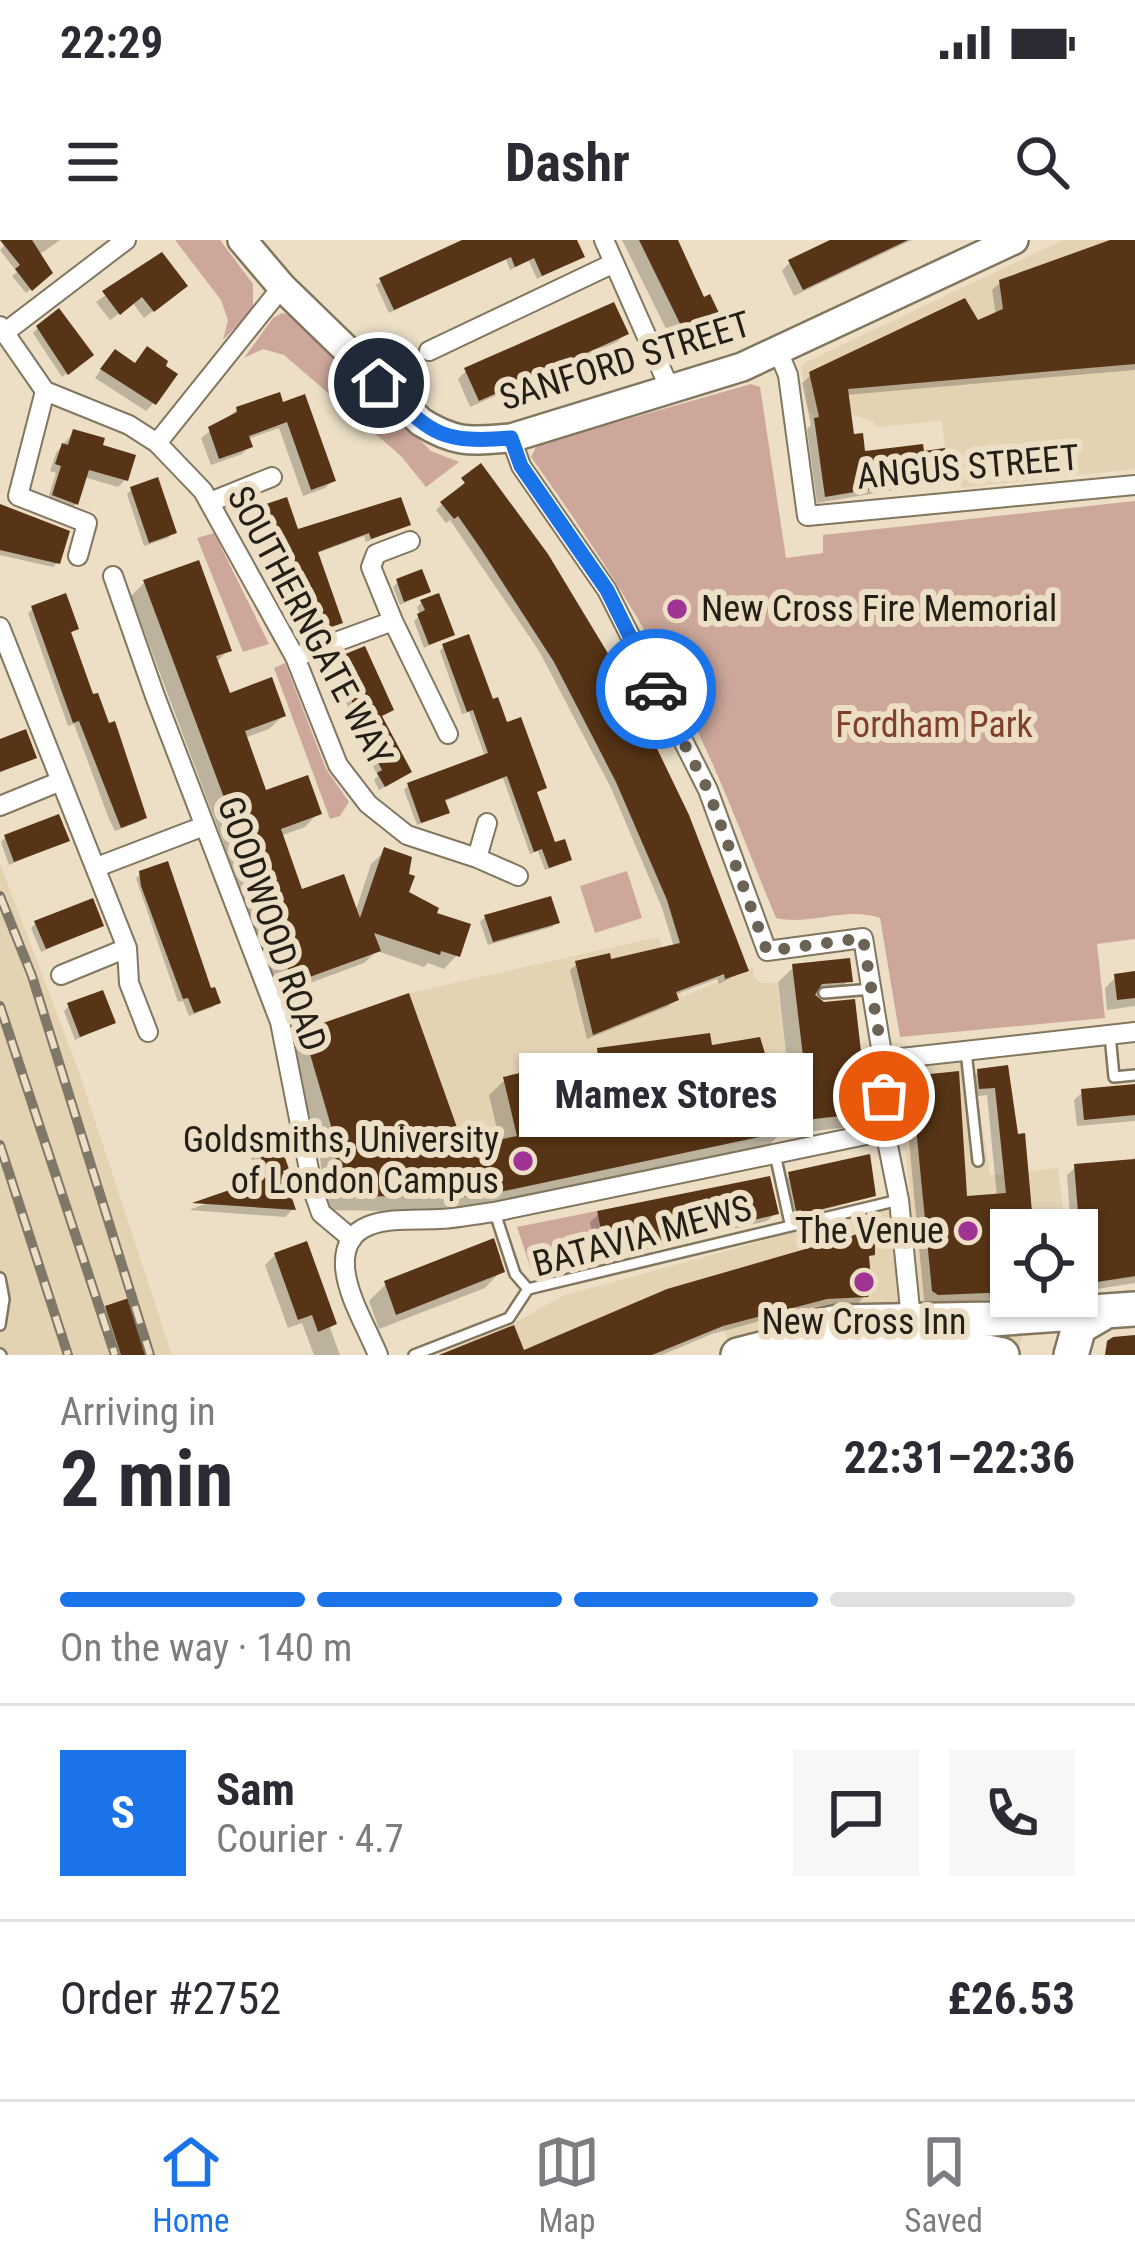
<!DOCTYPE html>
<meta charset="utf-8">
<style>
:root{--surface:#fff;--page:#f7f7f7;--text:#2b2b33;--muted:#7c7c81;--line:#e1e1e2;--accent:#1a73e8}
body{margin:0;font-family:"Roboto Condensed",sans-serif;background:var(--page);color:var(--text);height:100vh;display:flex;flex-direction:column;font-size:45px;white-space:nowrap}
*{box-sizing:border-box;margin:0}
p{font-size:39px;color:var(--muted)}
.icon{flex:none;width:66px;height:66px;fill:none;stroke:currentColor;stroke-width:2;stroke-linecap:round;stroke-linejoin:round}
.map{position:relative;height:1115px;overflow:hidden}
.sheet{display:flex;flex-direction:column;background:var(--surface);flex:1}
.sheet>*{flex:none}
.fabs{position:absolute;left:990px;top:969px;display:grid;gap:24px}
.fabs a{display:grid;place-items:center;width:108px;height:108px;border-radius:0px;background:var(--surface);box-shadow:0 3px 9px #0004;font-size:60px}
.pin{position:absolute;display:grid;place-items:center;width:102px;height:102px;color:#fff;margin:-51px;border:6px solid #fff;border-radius:50%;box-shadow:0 3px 12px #0007}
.courier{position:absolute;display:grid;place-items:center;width:120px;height:120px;margin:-60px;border:9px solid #1a73e8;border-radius:50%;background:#fff;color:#222;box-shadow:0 3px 15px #0007}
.bubble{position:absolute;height:84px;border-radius:0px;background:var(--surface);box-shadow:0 3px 9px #0004;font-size:39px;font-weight:700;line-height:84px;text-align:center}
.overview em{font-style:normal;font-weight:700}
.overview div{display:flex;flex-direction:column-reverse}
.overview{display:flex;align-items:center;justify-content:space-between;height:204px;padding:0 60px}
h1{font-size:78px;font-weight:700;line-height:90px}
.bar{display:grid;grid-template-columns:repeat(4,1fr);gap:18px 12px;align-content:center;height:144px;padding:0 60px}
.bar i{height:15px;border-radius:9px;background:var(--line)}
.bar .on{background:var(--accent)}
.bar p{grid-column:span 4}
.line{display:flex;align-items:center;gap:30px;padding:0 60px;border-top:3px solid var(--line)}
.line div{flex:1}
.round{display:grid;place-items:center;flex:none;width:126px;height:126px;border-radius:0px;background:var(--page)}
.status{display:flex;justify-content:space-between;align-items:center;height:84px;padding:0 60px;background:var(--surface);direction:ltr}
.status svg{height:33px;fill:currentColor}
header{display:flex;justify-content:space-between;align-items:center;height:156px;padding:0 60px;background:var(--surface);font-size:54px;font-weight:700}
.tab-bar{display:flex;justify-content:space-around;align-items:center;height:168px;border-top:3px solid var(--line);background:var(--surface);font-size:33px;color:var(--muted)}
.tab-bar a{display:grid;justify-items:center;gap:6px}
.tab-bar .on{color:var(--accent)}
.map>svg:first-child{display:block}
</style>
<div class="status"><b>22:29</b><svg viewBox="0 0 49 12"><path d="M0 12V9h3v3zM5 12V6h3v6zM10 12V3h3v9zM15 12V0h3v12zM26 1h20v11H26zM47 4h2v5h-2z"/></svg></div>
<header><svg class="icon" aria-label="menu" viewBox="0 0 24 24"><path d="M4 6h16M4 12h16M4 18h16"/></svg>Dashr<svg class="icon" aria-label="search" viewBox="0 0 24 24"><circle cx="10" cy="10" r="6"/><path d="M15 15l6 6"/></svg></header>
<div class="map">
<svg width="1135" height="1115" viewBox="0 0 1135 1115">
<rect width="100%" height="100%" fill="#ecdfc6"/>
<!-- built -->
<path fill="#e4d3b3" d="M1063,0H1135V229L961,248L960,235L948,236L942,181L876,187L873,181L853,175L814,177L809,172L801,127L808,121Z
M0,623L79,832L172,1115H0Z
M659,697L682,757L753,727V735L761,743L777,742L789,836L572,883L583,934L476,957L463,907L409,753Z
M972,821L990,935L1058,928L1066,990H1011V1056H1077V1006L1135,1001V1038L1084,1044L1083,1060L1028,1069L1018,1115H733L723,1087L652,1115H435L513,1084L562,1056L911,960L897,839L910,828Z"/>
<!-- green -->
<path fill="#cda79b" d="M175,0H220L253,44V69L223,100L228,80L221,60Z
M282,73L295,76L431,211L459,222L426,247L401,216L284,115L263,109L244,118L273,78Z
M751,144L760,147L786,318L823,313V295L1135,261V699L1097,704L1105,778L900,797L880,678C845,666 812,686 776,678C750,616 727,553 698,492C652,394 594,305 531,217L537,205Z
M214,293L269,404L243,412L197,298Z
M285,423L326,529L349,562L340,576L330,579L274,428Z
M627,631L642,678L595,693L580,646Z
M597,971L606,1014L531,1029L517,987Z"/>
<!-- shadow -->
<path fill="#0003" d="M0,0H60L36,17L49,33L26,53L12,36L17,32L0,10L4,6Z
M469,0H574L582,16L537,39L529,21L510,30L506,19L389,73L376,45L381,41Z
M622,0H675L702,61L724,91L713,102L680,117Z
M837,0H912L794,56L782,31L790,22Z
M1117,0H1135V130L846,155L852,198L863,215L945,234L936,243L817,263L807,189L811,185L802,143L811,135L976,84L996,75L992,50L1001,42Z
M161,16L176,53L144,78L133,63L110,80L96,62Z
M38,88L86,119L62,137L33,93Z
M625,94L617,102L470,167L458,139L466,131Z
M107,121L154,163L146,171L95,138Z
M278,156L333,240L325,248L303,256L279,188L248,199L250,206L242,214L211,225L201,198L237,170Z
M74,192L99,207L125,240L118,247L84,237L76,264L69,270L47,262L56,233L50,231L56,213Z
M481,227L746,730L719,744L717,739L674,755L676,759L669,766L587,799L570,730L577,724L609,723L674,707L662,668L611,548L539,411L450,280L446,283L436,270Z
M132,249L173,293L168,298L144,306L127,254Z
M0,268L57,323L53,327L0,315Z
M256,271L296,293L408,284L366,302L364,296L315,314L339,382L312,395L295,346L284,350L266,301L261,303L251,276Z
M398,342L428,352L400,365L393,347Z
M144,343L228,410L216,423L228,457L283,476L269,489L244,498L264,554L318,573L305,587L280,596L301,653L355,673L371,624L385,611L406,654L457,715L444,729L428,723L424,727L377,711L364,723L280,754L131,356Z
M422,362L452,394L424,408L414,381L420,375L417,367Z
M33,369L75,389L69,395L144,577L139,582L115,591L109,579L74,484L68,486L28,373Z
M444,406L491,463L543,547L534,553L553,606L569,619L565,623L545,630L538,611L530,614L503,538L443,562L446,572L442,576L417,585L404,550L409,545L485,517L469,472L462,474L440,411Z
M335,422L379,477L409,532L379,550L374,540L378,536L355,492L358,489L330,427Z
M6,597L67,600L9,625L1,602Z
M141,634L217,762L213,767L189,776L183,761L178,762L136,638Z
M485,677L557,682L552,687L488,705L480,682Z
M36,683L100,686L41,712L31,688Z
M794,727L849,740L834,756L814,758L864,872L849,887L779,895L769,905L458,972L324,970L320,913L289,808L305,793L462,911L500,902L489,855L505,840L589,821L598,811L709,808L771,843L789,839L778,742Z
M1135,734V766L1107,770L1105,748L1116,737Z
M69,766L113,783L75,800L64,771Z
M1006,829L1029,971L1021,980L1007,981L1011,1056H1054L928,1063L924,1060L904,848L912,839L964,959L997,957L987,855L971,857L970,841L978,832Z
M1135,847V881L1077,886L1074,860L1083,852Z
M259,910L280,933L293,969L285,977L189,970L259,943L251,918Z
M1135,917V1043L1077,1052V990H1071L1067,935L1076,927L1129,923Z
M790,935L867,958L797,977L796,973L792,974L785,940Z
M776,973L767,981L598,1021L590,982L599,974Z
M872,1014L866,1019V1055L857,1064L816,1066L712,1094L662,1115H445L522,1114Z
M275,1015L334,1084L330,1088L340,1115H314L302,1083L288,1088L265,1025Z
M501,1031L485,1048L379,1089L369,1061L386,1044Z
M106,1069L142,1115H110L98,1077Z"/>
<!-- building -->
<path fill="#563415" d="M0,0H32L53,33L32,51L15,29L20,25Z
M462,0H577L585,17L542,36L534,18L515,27L511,17L394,70L379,38Z
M639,0H678L704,57L710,54L728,92L692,108Z
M830,0H908L803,50L788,20Z
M1110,0H1135V124L848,149L854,194L863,193L865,211L923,204L924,211L945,208L948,236L825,257L814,178L819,177L809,132L965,58L978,80L1003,69L999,40Z
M162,12L188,46L154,72L142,57L120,75L102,51Z
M614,62L629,94L479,161L464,128Z
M59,68L94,115L68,135L36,86Z
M147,106L168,121L166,126L178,134L156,165L100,129L115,109L135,123Z
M280,152L283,162L305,154L336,241L311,250L287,182L249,196L253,207L219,219L208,187L237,172L236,167Z
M73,189L105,198L103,205L136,215L128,241L89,230L78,265L52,255L61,226L55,224L62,203L68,205Z
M481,223L548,314L624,440L689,575L749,731L725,739L724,734L676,752L679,760L593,795L575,721L610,713L611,719L680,703L667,660L616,542L554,422L481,309L458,276L454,279L440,262L465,243L461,238Z
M158,237L177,293L149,303L130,247Z
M287,257L298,289L401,257L411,285L371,299L369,293L318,312L343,383L317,392L300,343L289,347L271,298L265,300L254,268Z
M0,264L70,291L60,324L0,310Z
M199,320L232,411L216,416L230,453L272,437L286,476L245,491L266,550L308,535L322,574L281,589L302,649L344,634L360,678L384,607L412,617L409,634L415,636L409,652L439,668L437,673L471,684L460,717L441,711L440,715L374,693L381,711L293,743L143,340Z
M422,329L431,352L404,362L396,339Z
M66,353L79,389L71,392L93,454L98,453L109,483L115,481L147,578L121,588L79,481L73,483L31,366Z
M439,353L455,395L429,405L417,374L425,370L420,360Z
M469,394L493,459L498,457L507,482L521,477L547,548L537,552L555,602L565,599L572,620L549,628L542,609L534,612L507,536L445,560L450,573L421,583L407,543L488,513L473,470L467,472L442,404Z
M365,406L394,470L382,476L412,532L385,547L377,533L382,530L358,485L361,482L333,419Z
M26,489L37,518L0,532V499Z
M59,574L70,601L14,622L4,595Z
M168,621L211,748L215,747L221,763L194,773L188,758L183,759L141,646L139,631Z
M551,656L560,683L493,702L484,675Z
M93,658L104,686L46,709L34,681Z
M850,718L853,742L822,744L815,755L824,762L855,759L868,873L787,882L788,891L476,957L338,956L334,896L303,790L409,753L464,907L517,896L503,837L598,815L597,808L710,793L712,805L760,797L773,840L805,833L792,724Z
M1135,731V758L1117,760L1114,734Z
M103,750L116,783L80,797L67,763Z
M1008,825L1018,894L1025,893L1032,972L1009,974L1011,1052L938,1055L932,1051L911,836L959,831L967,956L1006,953L995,848L979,849L977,829Z
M1135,844V875L1084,880L1081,849Z
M279,901L289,929L283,931L296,970L192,963L267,937L258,908Z
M870,914L876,956L802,974L801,970L796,971L788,932Z
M1135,919V1036L1084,1044L1074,924Z
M770,936L779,974L606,1014L597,971Z
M875,989V1015L869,1016L872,1050L868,1057L827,1059L723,1086L652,1115H439L514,1085L524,1110L667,1049Z
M494,998L505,1032L396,1075L384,1041Z
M307,1001L337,1084L318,1092L312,1075L298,1080L274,1013Z
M129,1058L146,1115H121L105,1066Z
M1135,1095V1115H1105L1107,1101L1113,1097Z"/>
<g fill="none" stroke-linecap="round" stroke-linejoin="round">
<defs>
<path id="service" d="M824,753L872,749
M1110,795L1114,837L1135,835
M966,811L978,921
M775,914L790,983
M495,973L515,1034L528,1049
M0,1038L4,1059L0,1085
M0,1114L1,1115
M414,1115L509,1078L528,1049L899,960"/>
<path id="minor" d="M604,0L670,149
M0,86L45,151L129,185L157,203L203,251L295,417L338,525L368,564L407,595L477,618L518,636
M4,93L126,0
M429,111L614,23
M778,111L788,135L807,276L1135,245
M45,151L18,256L87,283L78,316
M511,198L521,226L607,350L708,550L767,711L863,698L883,820L885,891L899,960L911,1079
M157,203L282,47
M210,262L272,237
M113,336L155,456L280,782L313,950L321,973L352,999
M393,381L448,494
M0,387L127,708L129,743L148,792
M295,417L393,381L371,327L376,314L410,301
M0,566L61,541
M477,618L487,583
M97,627L204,586
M61,735L127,708
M883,820L1135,792
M378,1115C367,1088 347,1056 345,1027C342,972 402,981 438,979C457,979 476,974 494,972L885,891"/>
<path id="secondary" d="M242,0L282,47L421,182C457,204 470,201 511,198L742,127L1014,0"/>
<path id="trunk" d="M797,1102L817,1108L932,1101L1002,1115
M738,1115L793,1101L813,1087L839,1082L992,1079L1135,1069
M1071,1115L1079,1087L1103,1073"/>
</defs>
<!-- service casing -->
<use href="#service" stroke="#82765f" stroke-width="14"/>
<!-- minor casing -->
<use href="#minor" stroke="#82765f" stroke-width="22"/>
<!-- secondary casing -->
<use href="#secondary" stroke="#82765f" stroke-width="32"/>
<!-- trunk casing -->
<use href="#trunk" stroke="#82765f" stroke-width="38"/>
<!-- service -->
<use href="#service" stroke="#fff" stroke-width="9"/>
<!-- minor -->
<use href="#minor" stroke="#fff" stroke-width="18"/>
<!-- secondary -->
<use href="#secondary" stroke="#fff" stroke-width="27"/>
<!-- trunk -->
<use href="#trunk" stroke="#fff" stroke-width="33"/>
<defs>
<path id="rail" d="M0,656L32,736L150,1115
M0,766L115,1115
M0,905L68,1115"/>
</defs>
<!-- rail casing -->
<use href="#rail" stroke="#7f7767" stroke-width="10"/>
<!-- rail -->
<use href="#rail" stroke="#ecdfc6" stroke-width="6" stroke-dasharray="18" stroke-linecap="butt"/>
</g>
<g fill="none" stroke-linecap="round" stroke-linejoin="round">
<!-- done -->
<path stroke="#6b6354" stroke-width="12" stroke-dasharray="0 21.6" d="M656,449L708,550L767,711L863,698L883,820L884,856"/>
<!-- route -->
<path stroke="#1a73e8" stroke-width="15" d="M379,143C431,192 436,204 511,198L521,226L607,350L656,449"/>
</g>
<!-- markers -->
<g fill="#a03494" stroke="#ecdfc6" stroke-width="4.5">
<circle cx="677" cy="369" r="12"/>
<circle cx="523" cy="921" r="12"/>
<circle cx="968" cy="991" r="12"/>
<circle cx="864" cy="1042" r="12"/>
</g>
<g text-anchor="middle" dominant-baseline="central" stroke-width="12" stroke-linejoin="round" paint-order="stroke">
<!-- street labels -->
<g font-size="36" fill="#252017" stroke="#ecdfc6">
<text transform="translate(625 121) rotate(-17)">SANFORD STREET</text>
<text transform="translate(968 227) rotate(-5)">ANGUS STREET</text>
<text transform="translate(310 386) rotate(62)">SOUTHERNGATE WAY</text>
<text transform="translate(272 684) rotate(71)">GOODWOOD ROAD</text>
<text transform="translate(642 996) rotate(-15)">BATAVIA MEWS</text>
</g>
<!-- poi labels -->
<g font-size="36" fill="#252017" stroke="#ecdfc6" text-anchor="end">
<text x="701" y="369" text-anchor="start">New Cross Fire Memorial</text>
<text x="499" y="900">Goldsmiths, University<tspan x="499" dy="41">of London Campus</tspan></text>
<text x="944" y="991">The Venue</text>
<text x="864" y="1082" text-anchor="middle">New Cross Inn</text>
</g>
<!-- park labels -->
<g font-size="36" fill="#81402b" stroke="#ecdfc6">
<text x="934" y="485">Fordham Park</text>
</g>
</g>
</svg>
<div class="fabs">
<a><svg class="icon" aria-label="locate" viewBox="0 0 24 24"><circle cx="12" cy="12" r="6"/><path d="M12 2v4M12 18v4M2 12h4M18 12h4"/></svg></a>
</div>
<div class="pin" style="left:884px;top:856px;background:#ea580c"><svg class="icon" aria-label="bag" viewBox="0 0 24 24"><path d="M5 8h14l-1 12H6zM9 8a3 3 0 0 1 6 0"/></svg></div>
<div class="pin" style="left:379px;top:143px;background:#1f2937"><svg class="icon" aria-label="home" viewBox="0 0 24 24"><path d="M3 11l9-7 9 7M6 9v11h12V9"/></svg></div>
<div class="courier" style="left:656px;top:449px"><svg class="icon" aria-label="car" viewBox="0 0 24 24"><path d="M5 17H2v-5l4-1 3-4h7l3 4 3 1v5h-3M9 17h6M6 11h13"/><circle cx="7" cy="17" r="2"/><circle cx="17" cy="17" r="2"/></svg></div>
<div class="bubble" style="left:519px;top:813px;width:294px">Mamex Stores</div>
</div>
<section class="sheet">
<div class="overview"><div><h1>2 min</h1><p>Arriving in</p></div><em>22:31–22:36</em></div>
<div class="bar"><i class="on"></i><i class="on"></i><i class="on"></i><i></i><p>On the way · 140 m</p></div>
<div class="line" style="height:216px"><b class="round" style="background:var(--accent);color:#fff">S</b><div><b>Sam</b><p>Courier · 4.7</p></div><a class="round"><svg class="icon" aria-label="chat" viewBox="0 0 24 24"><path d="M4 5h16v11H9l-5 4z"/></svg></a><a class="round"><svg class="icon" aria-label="phone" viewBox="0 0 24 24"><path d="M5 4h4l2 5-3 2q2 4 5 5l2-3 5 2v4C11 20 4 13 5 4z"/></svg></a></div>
<div class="line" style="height:156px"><div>Order #2752</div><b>£26.53</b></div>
</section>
<nav class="tab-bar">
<a class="on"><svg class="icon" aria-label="home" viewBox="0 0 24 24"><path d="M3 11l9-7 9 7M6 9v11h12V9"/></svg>Home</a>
<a><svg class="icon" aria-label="map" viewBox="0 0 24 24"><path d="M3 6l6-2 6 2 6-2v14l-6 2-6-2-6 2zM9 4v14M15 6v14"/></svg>Map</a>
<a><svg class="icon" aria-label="saved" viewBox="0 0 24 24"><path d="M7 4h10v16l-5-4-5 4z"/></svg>Saved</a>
</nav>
